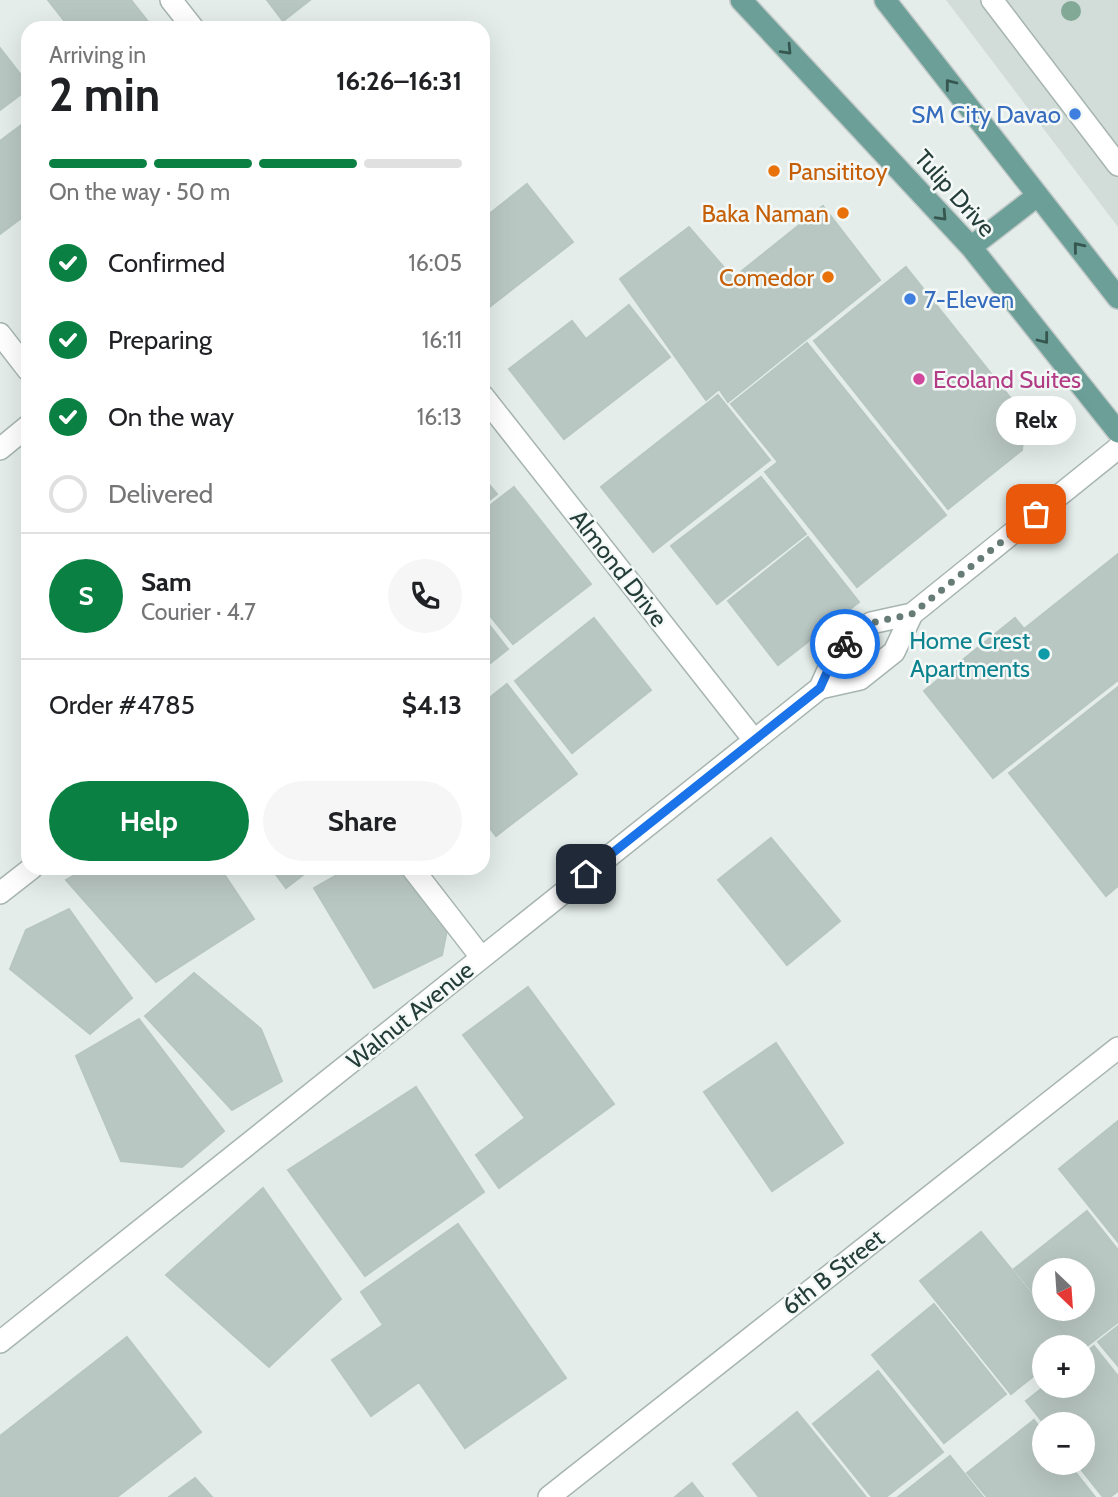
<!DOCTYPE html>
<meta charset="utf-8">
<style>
:root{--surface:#fff;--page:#f6f6f6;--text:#202124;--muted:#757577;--line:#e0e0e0;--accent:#0b8043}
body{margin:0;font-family:Cabin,sans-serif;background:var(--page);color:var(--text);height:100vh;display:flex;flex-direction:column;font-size:26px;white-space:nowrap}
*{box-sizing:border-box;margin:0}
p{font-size:23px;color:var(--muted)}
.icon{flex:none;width:38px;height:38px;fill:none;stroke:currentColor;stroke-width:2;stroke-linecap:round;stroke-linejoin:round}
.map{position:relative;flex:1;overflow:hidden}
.sheet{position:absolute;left:21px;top:21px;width:469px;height:854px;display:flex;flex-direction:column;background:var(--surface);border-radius:21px;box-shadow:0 7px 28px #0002}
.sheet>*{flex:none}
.needle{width:46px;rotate:155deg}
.buttons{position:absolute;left:1032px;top:1258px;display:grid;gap:14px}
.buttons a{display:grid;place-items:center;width:63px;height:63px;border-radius:50%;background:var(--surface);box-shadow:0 7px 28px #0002;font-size:35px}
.pin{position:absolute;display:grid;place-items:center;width:60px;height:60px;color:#fff;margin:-30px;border-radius:14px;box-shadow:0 4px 10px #0006}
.courier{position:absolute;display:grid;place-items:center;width:70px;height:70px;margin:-35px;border:5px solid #1a73e8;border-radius:50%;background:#fff;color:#222;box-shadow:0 2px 9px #0007}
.bubble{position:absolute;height:49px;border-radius:24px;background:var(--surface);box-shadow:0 7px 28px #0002;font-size:23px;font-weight:700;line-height:49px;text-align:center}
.head em{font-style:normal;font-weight:700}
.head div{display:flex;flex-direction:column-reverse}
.head{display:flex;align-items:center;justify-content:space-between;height:119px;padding:0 28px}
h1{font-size:46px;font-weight:700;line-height:52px}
.bar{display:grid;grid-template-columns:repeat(4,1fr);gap:10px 7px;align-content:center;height:84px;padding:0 28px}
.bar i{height:9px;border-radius:5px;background:var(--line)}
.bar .on{background:var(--accent)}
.bar p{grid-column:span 4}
.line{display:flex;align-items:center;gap:18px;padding:0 28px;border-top:2px solid var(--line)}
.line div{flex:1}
.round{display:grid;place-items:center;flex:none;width:74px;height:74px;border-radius:37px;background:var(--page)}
ol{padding:0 28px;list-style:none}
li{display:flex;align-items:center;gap:21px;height:77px}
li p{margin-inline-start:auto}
li .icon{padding:7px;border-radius:50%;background:var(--accent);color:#fff;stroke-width:4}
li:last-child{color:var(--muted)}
li i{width:38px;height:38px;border:4px solid var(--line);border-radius:50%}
.cta{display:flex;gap:14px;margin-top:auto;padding:14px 28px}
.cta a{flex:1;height:80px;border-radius:42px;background:var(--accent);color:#fff;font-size:28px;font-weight:700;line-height:80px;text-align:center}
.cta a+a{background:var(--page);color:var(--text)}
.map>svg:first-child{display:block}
</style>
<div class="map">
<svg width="1118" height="1497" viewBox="0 0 1118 1497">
<rect width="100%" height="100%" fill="#e4edea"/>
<!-- built -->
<path fill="#d2dcd9" d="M946,0H1118V227Z"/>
<!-- building -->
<path fill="#b9c7c3" stroke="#b7c6c1" stroke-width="2" d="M48,0H131L153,28H70Z
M267,0H310L283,21Z
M0,48L28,84V89L0,110Z
M28,120V213L0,234V141Z
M527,184L573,242L483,312V219Z
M823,206L880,280L728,402L719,389L706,400L620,279L689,227L733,278Z
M906,267L1025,416L1022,450L948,509L814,341Z
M629,305L670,357L564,439L509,369L572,321L586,339Z
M807,343L946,515L857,587L765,472L778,462L731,404Z
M718,395L770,460L653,552L601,487Z
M483,477L497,494L483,505Z
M761,477L806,534L717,604L671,546Z
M514,487L591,584L513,644L483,607V511Z
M808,537L859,602L778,665L728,601Z
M1118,554V680L993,778L924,691L1015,618L1024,629Z
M483,617L508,649L483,669Z
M594,618L651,690L572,753L515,681Z
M869,639L878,651L861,665L852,653Z
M507,684L577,774L496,836L483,819V703Z
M1118,687V886L1106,896L1009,773Z
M771,838L840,921L787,965L718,880Z
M87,868H220L254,919L156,982L66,880Z
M271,868H312L286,888Z
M349,868H396L447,930L442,955L374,988L314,888Z
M69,909L132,998L90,1034L10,969L26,930Z
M194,973L261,1029L282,1081L232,1110L145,1016Z
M528,987L614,1104L499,1188L476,1155L525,1118L463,1035Z
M139,1019L224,1131L182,1167L121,1161L76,1056Z
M776,1043L843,1143L772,1191L704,1092Z
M416,1087L484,1192L365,1276L288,1170Z
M1118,1121V1242L1059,1169Z
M263,1188L341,1299L269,1367L166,1275Z
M1087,1211L1118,1250V1322L1083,1349V1348H1077L1046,1309H1083V1270H1045V1307L1014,1269Z
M458,1224L566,1378L465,1448L419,1382L371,1416L332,1360L383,1325L361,1292Z
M981,1232L1073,1345L1069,1348H1045V1367L1011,1394L920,1281Z
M934,1304L1006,1394L944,1443L872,1355Z
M1118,1326V1366L1098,1342Z
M127,1337L201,1432L117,1497H0V1436Z
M1094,1346L1118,1376V1491L1110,1497H1103L1076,1463H1083V1424L1045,1425L1026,1401L1045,1386H1083V1355Z
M878,1371L943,1452L886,1497H872L813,1424Z
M797,1412L866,1497H759L733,1464Z
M1034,1420L1045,1434V1463H1068L1095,1497H987L967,1473Z
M950,1456L983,1497H898Z
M195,1478L212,1497H169Z
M692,1483L703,1497H675Z"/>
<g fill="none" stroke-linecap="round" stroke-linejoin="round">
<defs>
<path id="minor" d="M171,0L193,28
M992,0L1118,165
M0,334L28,370
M483,396L754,740
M0,449L28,426
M820,688L837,650L871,623L912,614
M412,868L481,957
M0,893L32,868
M0,1342L820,688L860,679L894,652L912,614L1118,448
M549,1497L1118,1048"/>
<path id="major" d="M741,0L971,247L1118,432
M885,0L1118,298
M971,247L1037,196"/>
</defs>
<!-- minor casing -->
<use href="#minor" stroke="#a7b5b1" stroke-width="24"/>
<!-- major casing -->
<use href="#major" stroke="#c2c9c8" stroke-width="24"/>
<!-- minor -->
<use href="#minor" stroke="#fff" stroke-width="21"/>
<!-- major -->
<use href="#major" stroke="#6b9f97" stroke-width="21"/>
</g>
<!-- trees -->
<circle fill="#82a996" cx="1071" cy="11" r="10"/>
<!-- one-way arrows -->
<defs><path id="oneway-chevron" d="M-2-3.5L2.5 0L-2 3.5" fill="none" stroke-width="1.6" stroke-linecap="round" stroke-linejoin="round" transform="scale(1.75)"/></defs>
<g stroke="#365650">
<use href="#oneway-chevron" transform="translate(787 50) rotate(47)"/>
<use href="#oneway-chevron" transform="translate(950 84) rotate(-128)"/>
<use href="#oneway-chevron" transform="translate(942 216) rotate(47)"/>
<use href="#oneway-chevron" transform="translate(1078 247) rotate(-129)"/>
<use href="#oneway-chevron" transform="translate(1044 339) rotate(52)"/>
</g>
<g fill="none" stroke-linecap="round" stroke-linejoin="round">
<!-- done -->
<path stroke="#677b77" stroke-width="7" stroke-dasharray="0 12.6" d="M845,644L871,623L912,614L1036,514"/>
<!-- route -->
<path stroke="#1a73e8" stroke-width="9" d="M586,874L820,688L837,650L845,644"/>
</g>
<!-- markers -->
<g fill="#3f7fe0" stroke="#f4f9f7" stroke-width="2.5">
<circle cx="1075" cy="114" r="7"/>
<circle cx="910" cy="299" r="7"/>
</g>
<g fill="#e8710a" stroke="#f4f9f7" stroke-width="2.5">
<circle cx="774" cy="171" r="7"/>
<circle cx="843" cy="213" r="7"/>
<circle cx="828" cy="277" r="7"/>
</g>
<circle fill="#d1479c" stroke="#f4f9f7" stroke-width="2.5" cx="919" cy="379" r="7"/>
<circle fill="#0f9aa8" stroke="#f4f9f7" stroke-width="2.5" cx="1044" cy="654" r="7"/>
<g text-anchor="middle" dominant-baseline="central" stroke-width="5" stroke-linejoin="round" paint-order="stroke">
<!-- shop labels -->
<g font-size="24" fill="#366cbe" stroke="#f4f9f7" text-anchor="end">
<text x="1061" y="114">SM City Davao</text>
<text x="924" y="299" text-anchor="start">7-Eleven</text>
</g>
<!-- food labels -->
<g font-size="24" fill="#c56008" stroke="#f4f9f7" text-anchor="end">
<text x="788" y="171" text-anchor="start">Pansititoy</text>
<text x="829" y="213">Baka Naman</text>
<text x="814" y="277">Comedor</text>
</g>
<!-- street labels -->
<g font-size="24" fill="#243d39" stroke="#f4f9f7">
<text transform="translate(955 193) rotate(48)">Tulip Drive</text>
<text transform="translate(619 568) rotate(52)">Almond Drive</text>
<text transform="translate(410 1015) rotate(-39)">Walnut Avenue</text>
<text transform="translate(833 1272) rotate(-38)">6th B Street</text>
</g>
<!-- hotel labels -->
<g font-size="24" fill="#b23c85" stroke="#f4f9f7" text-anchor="start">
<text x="933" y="379">Ecoland Suites</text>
</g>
<!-- culture labels -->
<g font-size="24" fill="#0d838f" stroke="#f4f9f7" text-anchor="end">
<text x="1030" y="640">Home Crest<tspan x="1030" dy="28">Apartments</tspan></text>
</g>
</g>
</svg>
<div class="buttons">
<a><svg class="needle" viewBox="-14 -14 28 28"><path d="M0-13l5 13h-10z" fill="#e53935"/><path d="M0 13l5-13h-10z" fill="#757577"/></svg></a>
<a>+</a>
<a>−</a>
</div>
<div class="pin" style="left:1036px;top:514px;background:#ea580c"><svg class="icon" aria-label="bag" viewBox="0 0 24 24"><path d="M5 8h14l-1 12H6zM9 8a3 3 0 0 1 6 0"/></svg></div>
<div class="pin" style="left:586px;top:874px;background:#1f2937"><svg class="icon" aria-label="home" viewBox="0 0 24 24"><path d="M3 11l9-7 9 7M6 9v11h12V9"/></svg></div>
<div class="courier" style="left:845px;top:644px"><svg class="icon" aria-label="bike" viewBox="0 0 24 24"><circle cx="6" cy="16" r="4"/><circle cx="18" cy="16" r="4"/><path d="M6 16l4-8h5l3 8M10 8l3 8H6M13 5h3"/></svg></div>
<div class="bubble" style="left:996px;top:396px;width:80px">Relx</div>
<section class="sheet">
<div class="head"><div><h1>2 min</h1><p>Arriving in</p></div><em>16:26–16:31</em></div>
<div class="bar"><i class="on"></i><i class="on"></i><i class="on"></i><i></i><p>On the way · 50 m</p></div>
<ol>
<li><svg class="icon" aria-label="check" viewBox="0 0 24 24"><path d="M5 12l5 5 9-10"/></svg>Confirmed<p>16:05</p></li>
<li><svg class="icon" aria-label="check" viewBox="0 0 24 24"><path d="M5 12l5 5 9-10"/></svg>Preparing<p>16:11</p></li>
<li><svg class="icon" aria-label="check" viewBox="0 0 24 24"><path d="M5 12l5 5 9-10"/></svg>On the way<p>16:13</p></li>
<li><i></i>Delivered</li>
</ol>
<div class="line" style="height:126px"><b class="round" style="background:var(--accent);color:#fff">S</b><div><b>Sam</b><p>Courier · 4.7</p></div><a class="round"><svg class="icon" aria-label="phone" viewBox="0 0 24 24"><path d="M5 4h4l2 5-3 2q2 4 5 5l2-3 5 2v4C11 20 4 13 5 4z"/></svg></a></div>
<div class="line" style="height:91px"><div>Order #4785</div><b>$4.13</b></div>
<div class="cta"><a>Help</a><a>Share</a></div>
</section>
</div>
